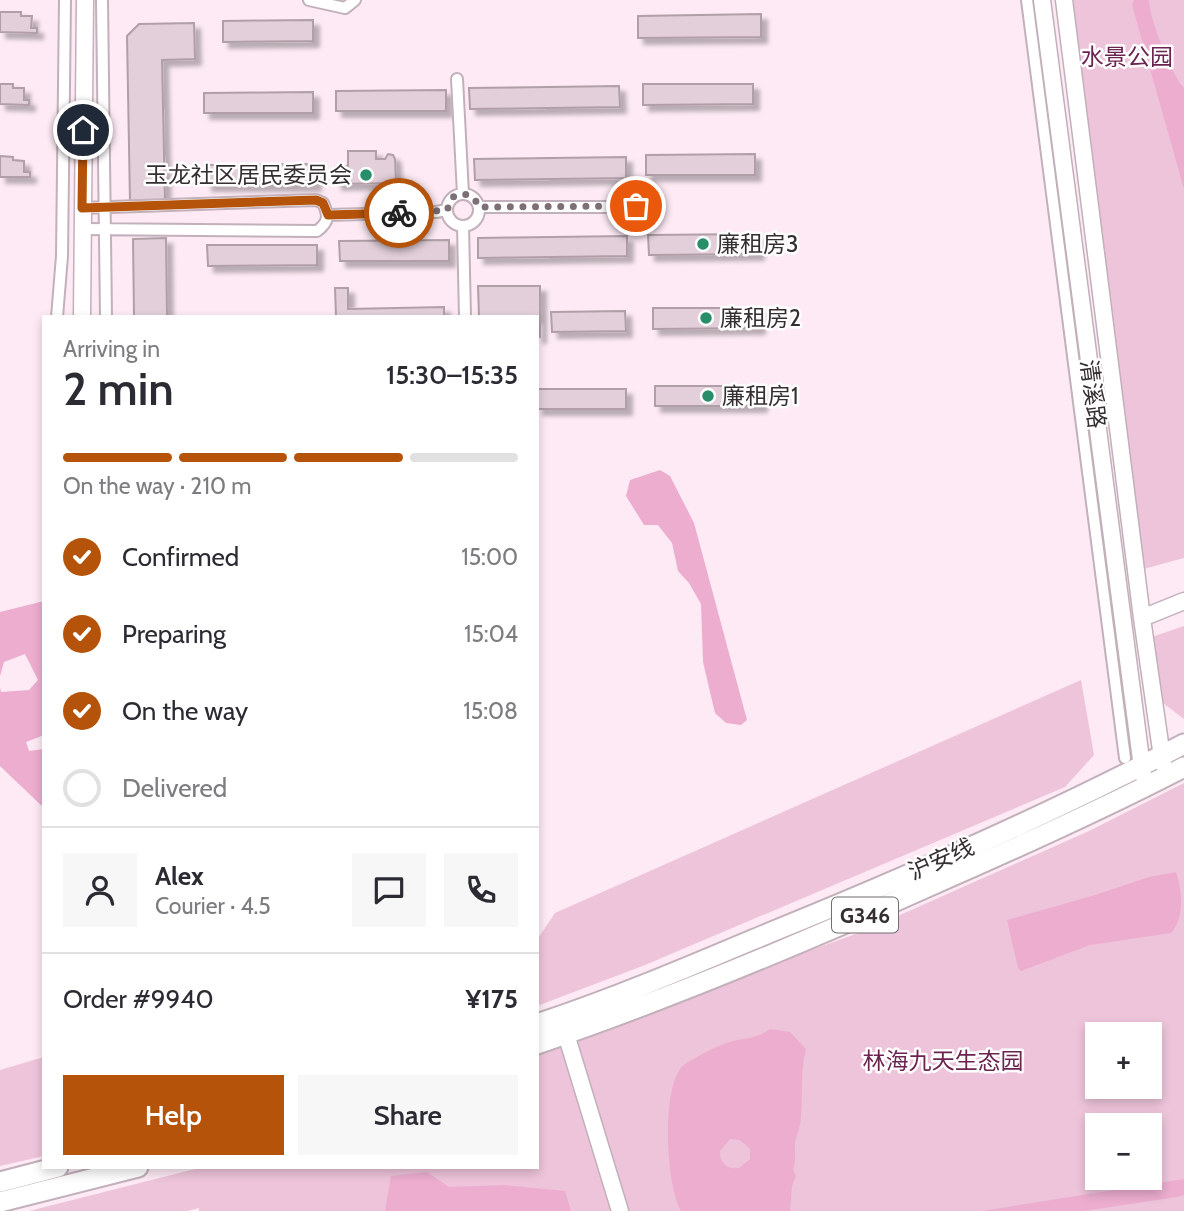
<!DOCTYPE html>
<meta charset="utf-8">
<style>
:root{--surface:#fff;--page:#f7f7f7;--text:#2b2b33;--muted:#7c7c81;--line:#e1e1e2;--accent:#b45309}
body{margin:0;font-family:Cabin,"Noto Sans SC",sans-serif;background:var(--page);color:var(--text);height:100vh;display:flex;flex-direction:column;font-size:26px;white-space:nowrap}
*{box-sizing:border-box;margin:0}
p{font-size:23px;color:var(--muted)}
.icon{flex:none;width:38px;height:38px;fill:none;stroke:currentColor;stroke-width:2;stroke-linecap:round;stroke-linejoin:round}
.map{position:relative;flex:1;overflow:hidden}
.drawer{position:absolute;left:42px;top:315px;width:497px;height:854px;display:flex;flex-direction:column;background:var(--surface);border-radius:0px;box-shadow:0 4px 10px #0003}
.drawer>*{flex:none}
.fabs{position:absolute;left:1085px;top:1022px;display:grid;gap:14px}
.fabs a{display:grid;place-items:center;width:77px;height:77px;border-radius:0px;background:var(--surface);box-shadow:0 4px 10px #0003;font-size:35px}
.pin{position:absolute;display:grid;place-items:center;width:60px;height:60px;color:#fff;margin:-30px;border:4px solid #fff;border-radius:50%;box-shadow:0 2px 7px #0007}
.courier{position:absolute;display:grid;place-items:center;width:70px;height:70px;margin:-35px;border:5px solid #b45309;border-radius:50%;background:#fff;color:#222;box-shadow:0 2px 9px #0007}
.summary em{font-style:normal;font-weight:600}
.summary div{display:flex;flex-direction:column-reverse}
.summary{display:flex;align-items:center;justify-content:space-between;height:119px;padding:0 21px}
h1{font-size:46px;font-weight:600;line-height:52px}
.bar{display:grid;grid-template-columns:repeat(4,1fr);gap:10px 7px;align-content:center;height:84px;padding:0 21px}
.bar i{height:9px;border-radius:5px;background:var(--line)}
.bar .active{background:var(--accent)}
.bar p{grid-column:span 4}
.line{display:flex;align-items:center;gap:18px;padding:0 21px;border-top:2px solid var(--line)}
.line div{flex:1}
.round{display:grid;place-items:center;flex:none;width:74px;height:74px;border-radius:0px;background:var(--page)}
ol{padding:0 21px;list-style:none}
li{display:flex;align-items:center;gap:21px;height:77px}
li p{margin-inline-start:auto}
li .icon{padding:7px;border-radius:50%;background:var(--accent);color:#fff;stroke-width:4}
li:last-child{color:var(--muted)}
li i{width:38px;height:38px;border:4px solid var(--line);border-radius:50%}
.primary-button{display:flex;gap:14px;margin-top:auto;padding:14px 21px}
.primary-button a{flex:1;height:80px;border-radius:0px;background:var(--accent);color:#fff;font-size:28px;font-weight:600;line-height:80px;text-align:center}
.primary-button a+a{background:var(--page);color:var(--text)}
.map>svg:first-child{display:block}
</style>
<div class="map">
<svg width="1184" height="1211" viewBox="0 0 1184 1211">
<defs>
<filter id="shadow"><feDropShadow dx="6" dy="6" stdDeviation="2" flood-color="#0004"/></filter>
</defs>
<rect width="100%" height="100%" fill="#fdeaf4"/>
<!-- green -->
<path fill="#eec4da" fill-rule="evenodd" d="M1064,0H1184V558L1136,571Z
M1184,626V719L1159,700L1149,638Z
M1081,680L1094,755L1065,787L645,965L537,1006V940L555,913Z
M1184,783V1211H199V1208L187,1211H29L203,1167H537V1048L864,931L1089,831ZM1097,1034H1150V1087H1097ZM1097,1125H1150V1178H1097Z
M44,1057V1156L0,1166V1070Z"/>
<!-- water -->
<path fill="#ecadcf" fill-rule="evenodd" d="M1134,0H1149C1149,18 1172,76 1184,88V189L1132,5Z
M660,470L670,476L694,523L747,720L741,725L726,723L715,713L703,662L701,604L689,583L678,571L672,543L658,525H644L626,496L630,480Z
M44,601V735L26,742L29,751L44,749V808L0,766V687L1,692L29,690L38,680L25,654L4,662L0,676V612Z
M1176,872C1183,893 1184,919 1171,933L1090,945L1021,971L1018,968L1007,920L1092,896L1149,877Z
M770,1029L790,1032L806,1049C800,1071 803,1093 801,1116C801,1125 797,1134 795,1143C794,1154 797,1158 793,1170L796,1176L792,1186L790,1211H681C666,1187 660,1081 685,1064C696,1057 711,1049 724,1044C740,1037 755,1041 770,1029ZM730,1139L740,1140L750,1149V1159L739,1168C727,1170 720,1163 720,1151Z
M427,1172L449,1187L504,1185L565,1191L571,1211H385L391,1176Z
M1184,1179V1195L1177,1197L1084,1211H982Z"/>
<!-- building -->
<path fill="#e2cfd9" stroke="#b19fa8" stroke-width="2" filter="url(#shadow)" d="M0,12H21V16H32L31,28H37V33L0,32Z
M761,14V37L638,38V16Z
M313,20V41L223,42V21Z
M194,23L195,59L162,60L165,201L130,202L127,36L139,24Z
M0,84H13V88H24V100H29V105L0,104Z
M643,84H753V104L643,105Z
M619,86L620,107L470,109L469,88Z
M446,90V111H336V91Z
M313,92V113H204V93Z
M348,151H376V159H385L388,154L393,155L395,159L396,183L336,184L335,167L348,166Z
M755,154V175H646V155Z
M0,156L13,157V160L24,161V172H30V177H0Z
M626,157V178L475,180L474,159Z
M315,164V185H206V165Z
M758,234V254L649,255L648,235Z
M627,236V256L478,258V238Z
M166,238L167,317H134L133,239Z
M449,240V261H340L339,241Z
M207,245H317V265L208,266Z
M478,286H540V337H537V317H479Z
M335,288H348V309L444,307V317H336Z
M653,308H759V328L653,329Z
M625,311L626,331L552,332L551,312Z
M655,386H761V406H655Z
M537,389H626V409H537Z"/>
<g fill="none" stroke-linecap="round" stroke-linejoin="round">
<defs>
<path id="street" d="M102,0L106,317
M309,0L345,8L355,0
M1027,0L1125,758
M457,79L463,194
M447 210a16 16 0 1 1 32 0a16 16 0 1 1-32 0Z
M479,207H636
M82,208L316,200L323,203C329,216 329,222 317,231L82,229
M328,215L436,212L447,210
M463,226L465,317
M57,317L62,256L65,0"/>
<path id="secondary" d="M1042,0L1143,775
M1064,0L1142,618L1163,764
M82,317L85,0
M1142,618L1184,601
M566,1034L620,1211"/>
<path id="highway" d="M537,1024C616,998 693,965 769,933C910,876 1050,814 1184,744
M537,1044C669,999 798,945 925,888C1012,850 1099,811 1184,767
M0,1182L58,1167
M0,1202L138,1167"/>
</defs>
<!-- street casing -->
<use href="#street" stroke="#c2b0ba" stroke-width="14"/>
<!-- secondary casing -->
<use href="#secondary" stroke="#c2b0ba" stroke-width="19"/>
<!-- highway casing -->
<use href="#highway" stroke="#c2b0ba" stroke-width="23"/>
<!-- street -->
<use href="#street" stroke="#fff" stroke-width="10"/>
<!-- secondary -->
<use href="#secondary" stroke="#fff" stroke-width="16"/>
<!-- highway -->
<use href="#highway" stroke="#fff" stroke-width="19"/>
</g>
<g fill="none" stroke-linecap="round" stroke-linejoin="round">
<!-- done -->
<path stroke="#7c7076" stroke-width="7" stroke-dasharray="0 12.6" d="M399,213L447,210L453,197C465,191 474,195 479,207L636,206"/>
<!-- route -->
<path stroke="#b45309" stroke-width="9" d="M83,130L82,208L316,200L323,203L328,215L399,213"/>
</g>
<!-- markers -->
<g fill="#288e6a" stroke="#fefefe" stroke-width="2.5">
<circle cx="366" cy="175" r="7"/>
<circle cx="703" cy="244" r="7"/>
<circle cx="706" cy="318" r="7"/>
<circle cx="708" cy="396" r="7"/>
</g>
<g text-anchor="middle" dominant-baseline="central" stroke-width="5" stroke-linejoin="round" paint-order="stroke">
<!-- shield labels -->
<rect fill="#fefefe" stroke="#726d6f" stroke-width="2" x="832" y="897.5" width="66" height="35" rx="5"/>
<g font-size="21" font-weight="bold" fill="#362f32">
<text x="865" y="915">G346</text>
</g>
<!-- park labels -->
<g font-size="23" fill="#6b2350" stroke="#fefefe">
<text x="1127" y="57">水景公园</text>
<text x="943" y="1061">林海九天生态园</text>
</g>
<!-- poi labels -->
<g font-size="23" fill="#362f32" stroke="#fefefe" text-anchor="start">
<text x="352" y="175" text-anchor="end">玉龙社区居民委员会</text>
<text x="717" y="244">廉租房3</text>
<text x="720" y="318">廉租房2</text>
<text x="722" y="396">廉租房1</text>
</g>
<!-- street labels -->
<g font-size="23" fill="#362f32" stroke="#fefefe">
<text transform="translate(1093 394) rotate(83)">清溪路</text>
<text transform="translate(941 859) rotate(-24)">沪安线</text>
</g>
</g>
</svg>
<div class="fabs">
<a>+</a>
<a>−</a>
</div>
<div class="pin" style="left:636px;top:206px;background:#ea580c"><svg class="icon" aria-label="bag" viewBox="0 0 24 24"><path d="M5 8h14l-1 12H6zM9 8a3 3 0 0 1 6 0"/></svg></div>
<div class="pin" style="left:83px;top:130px;background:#1f2937"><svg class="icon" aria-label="home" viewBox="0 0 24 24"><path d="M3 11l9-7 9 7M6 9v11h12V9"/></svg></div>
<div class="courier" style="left:399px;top:213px"><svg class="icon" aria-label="bike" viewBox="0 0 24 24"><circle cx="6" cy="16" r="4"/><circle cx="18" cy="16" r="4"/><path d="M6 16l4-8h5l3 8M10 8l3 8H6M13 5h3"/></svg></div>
<section class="drawer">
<div class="summary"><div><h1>2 min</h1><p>Arriving in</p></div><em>15:30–15:35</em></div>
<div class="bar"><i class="active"></i><i class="active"></i><i class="active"></i><i></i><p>On the way · 210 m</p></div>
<ol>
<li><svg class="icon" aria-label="check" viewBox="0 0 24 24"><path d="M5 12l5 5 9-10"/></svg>Confirmed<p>15:00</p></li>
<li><svg class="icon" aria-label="check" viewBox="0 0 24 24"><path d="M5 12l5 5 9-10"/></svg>Preparing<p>15:04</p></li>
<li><svg class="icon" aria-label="check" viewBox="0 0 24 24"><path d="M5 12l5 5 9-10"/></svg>On the way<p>15:08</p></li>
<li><i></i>Delivered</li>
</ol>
<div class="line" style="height:126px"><a class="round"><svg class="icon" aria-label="person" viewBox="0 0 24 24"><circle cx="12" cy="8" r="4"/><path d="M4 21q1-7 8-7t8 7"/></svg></a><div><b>Alex</b><p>Courier · 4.5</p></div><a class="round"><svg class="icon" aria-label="chat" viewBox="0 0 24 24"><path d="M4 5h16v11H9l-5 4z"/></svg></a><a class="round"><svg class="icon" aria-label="phone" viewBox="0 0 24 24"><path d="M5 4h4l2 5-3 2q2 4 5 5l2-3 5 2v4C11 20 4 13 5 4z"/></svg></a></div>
<div class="line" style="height:91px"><div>Order #9940</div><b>¥175</b></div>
<div class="primary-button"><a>Help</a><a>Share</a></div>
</section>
</div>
